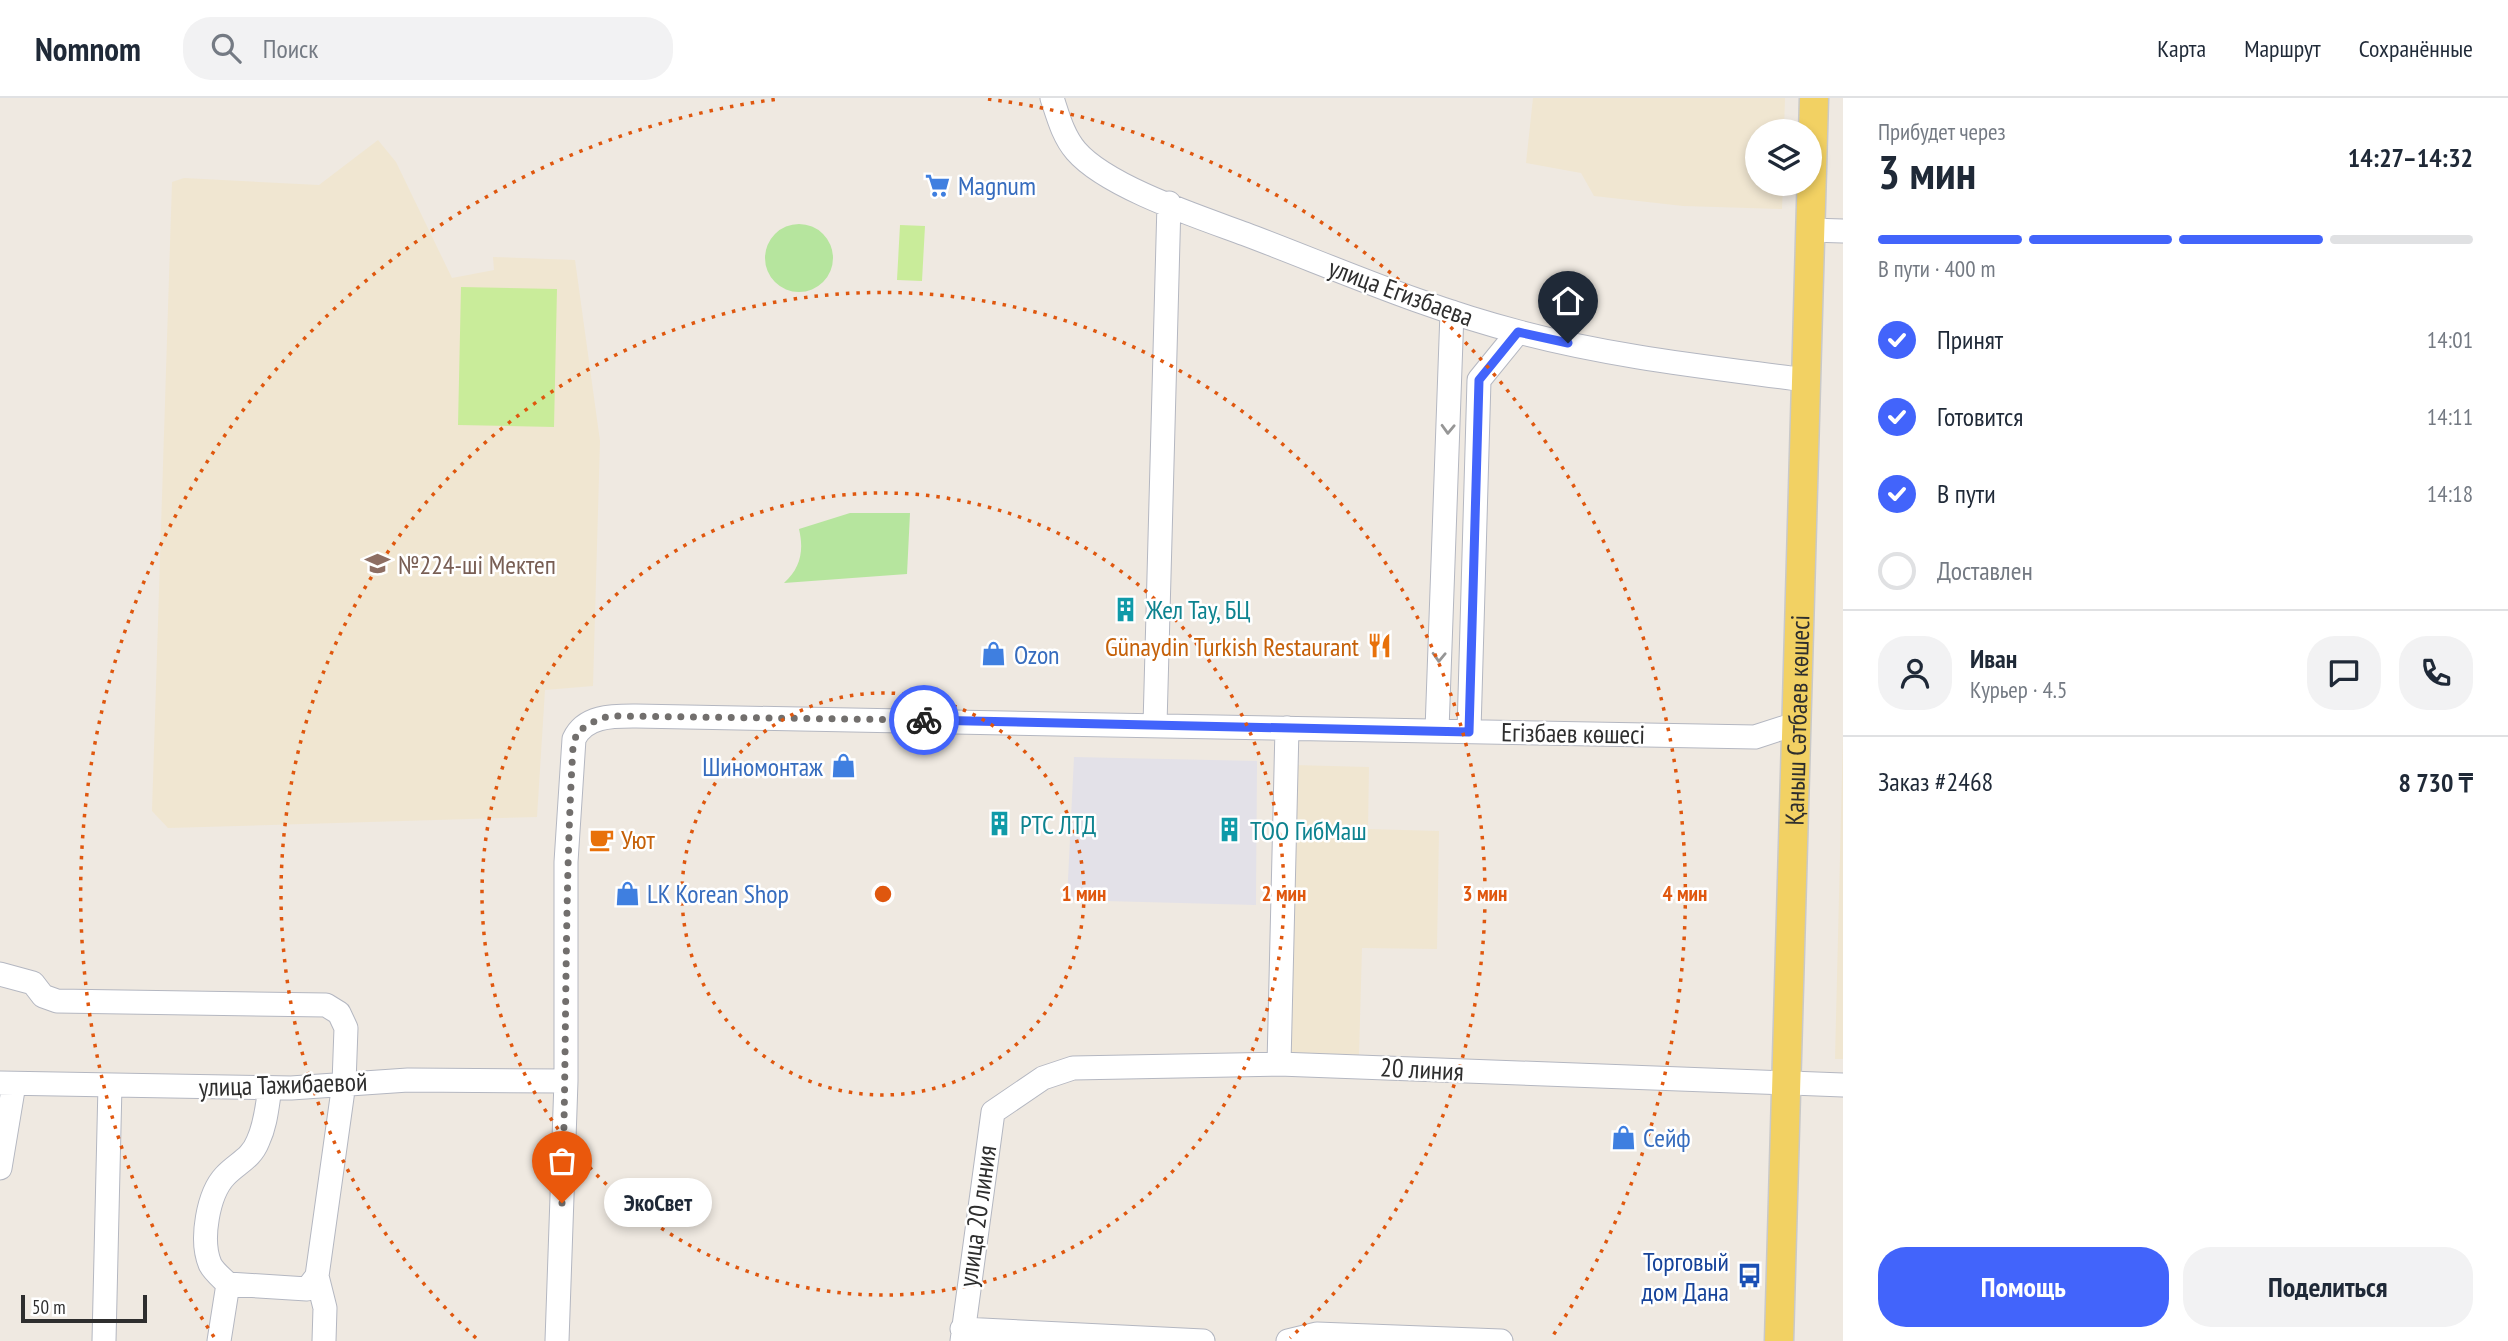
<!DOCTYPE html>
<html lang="ru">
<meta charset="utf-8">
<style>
:root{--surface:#fff;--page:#f2f2f3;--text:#1f2937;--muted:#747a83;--line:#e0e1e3;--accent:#4264fb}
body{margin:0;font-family:"PT Sans Narrow",sans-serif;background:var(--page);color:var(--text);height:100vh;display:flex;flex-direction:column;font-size:26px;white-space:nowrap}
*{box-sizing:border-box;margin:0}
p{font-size:23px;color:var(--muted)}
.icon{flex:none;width:38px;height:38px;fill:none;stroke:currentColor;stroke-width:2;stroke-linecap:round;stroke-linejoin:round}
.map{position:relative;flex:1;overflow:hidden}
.panel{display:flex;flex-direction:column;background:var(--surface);width:665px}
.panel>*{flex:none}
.controls{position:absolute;left:1745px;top:21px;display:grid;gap:14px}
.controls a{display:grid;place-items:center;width:77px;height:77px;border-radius:50%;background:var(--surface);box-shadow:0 4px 10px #0003;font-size:35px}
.scale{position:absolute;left:21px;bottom:18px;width:126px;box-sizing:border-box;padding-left:7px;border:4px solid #2e2e2e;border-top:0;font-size:19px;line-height:24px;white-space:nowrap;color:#2e2e2e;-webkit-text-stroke:5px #fff;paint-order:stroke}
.pin{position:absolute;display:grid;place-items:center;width:60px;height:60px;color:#fff;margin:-72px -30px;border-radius:50% 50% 50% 0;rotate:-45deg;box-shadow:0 0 7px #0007}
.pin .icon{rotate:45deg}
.courier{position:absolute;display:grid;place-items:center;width:70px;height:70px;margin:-35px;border:5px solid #4264fb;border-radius:50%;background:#fff;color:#222;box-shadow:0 2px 9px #0007}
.bubble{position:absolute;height:49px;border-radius:24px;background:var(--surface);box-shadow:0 4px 10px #0003;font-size:23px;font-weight:800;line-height:49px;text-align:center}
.overview em{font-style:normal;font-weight:800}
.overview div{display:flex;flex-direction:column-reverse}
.overview{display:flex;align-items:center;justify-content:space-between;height:119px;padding:0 35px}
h1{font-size:46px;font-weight:800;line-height:52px}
.bar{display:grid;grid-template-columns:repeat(4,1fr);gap:10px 7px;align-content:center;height:84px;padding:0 35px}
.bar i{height:9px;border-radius:5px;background:var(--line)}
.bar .active{background:var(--accent)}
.bar p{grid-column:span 4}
.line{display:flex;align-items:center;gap:18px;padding:0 35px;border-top:2px solid var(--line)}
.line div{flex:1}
.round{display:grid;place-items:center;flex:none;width:74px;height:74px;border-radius:28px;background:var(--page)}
ol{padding:0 35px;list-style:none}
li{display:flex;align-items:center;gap:21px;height:77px}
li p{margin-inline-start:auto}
li .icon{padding:7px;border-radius:50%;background:var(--accent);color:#fff;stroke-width:4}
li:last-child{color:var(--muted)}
li i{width:38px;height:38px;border:4px solid var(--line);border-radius:50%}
.primary-button{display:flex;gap:14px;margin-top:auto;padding:14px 35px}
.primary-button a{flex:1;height:80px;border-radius:28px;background:var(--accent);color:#fff;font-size:28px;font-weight:800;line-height:80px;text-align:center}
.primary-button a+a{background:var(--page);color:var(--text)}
header{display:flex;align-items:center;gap:42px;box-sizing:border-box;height:98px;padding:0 35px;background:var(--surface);border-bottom:2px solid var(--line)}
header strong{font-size:33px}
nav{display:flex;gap:38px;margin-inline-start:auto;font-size:24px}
.search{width:490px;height:63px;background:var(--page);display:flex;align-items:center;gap:18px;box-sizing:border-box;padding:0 24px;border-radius:28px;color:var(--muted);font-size:26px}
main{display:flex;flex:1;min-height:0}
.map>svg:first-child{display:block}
</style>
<header>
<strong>Nomnom</strong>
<div class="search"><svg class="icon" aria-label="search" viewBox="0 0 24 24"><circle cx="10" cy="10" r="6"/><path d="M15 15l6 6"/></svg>Поиск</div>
<nav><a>Карта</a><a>Маршрут</a><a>Сохранённые</a></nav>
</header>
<main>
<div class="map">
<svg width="1843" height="1243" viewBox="0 0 1843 1243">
<rect width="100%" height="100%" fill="#efe9e1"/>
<!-- industrial -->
<path fill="#e3e1e8" d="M1074,659L1257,663L1256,807L1067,802Z"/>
<!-- education -->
<path fill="#f0e6d1" d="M1533,0H1785L1784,33H1757V86H1783L1782,111L1683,108L1594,98L1581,75L1526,65Z
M378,42L396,64L452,180L494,172L493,159L575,162L600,343L593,588L545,592L537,719L168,730L152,713L172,84L184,80L319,87Z
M1843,636V961H1835Z
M1293,667L1369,669L1368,731L1439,733L1437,851L1362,850L1359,957L1288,956Z"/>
<!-- green -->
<path fill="#b6e59e" d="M765 160a34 34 0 1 1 68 0a34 34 0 1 1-68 0Z
M850,415H910L907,476L784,485C801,470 804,452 799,431Z"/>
<!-- pitch -->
<path fill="#c9ec9a" d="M900,127L925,128L922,183L897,182Z
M461,189L557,191L554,329L458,327Z"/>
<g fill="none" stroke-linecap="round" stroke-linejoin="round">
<defs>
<path id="minor" d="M1052,0C1058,18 1063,38 1076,53C1107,89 1199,119 1245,136C1335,170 1425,210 1519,234C1613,259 1709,269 1805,282
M1810,132L1843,133
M1155,627L1169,105
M1437,632L1452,214
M1469,633L1479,282L1518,234
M0,876L33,885L43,898L57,903L326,907L339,915L346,930L344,985L317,1178L307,1191L228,1186L219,1243
M1279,966L1287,630
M0,985L291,990L408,982L566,983
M0,1070L14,986
M317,1178L325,1210L324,1243
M228,1186C222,1180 213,1173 210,1166C200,1142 208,1096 225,1078C237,1065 251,1061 258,1043C266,1026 267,1008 270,990
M962,1231L1203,1243
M104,1243L110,987
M557,1243L566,983V764L574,641C585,617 614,618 636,618L1755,639L1795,626
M962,1243L993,1014L1043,980L1073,970L1279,966L1843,987
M1288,1243L1317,1236L1501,1243"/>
<g id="major">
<path id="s1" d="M1779,1243L1814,0"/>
</g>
</defs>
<!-- minor casing -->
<use href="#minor" stroke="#b4b7c1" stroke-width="25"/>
<!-- major casing -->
<use href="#major" stroke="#c9c9c9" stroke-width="31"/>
<!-- minor -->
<use href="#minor" stroke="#fff" stroke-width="23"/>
<!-- major -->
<use href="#major" stroke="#f2d163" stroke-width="28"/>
</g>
<!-- one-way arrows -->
<defs><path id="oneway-chevron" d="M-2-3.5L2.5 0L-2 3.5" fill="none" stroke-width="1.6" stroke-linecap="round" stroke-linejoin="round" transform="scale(1.75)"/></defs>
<g stroke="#969696">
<use href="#oneway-chevron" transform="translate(1448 331) rotate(92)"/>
<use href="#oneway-chevron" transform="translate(1439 559) rotate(92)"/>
</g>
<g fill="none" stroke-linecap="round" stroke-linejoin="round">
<!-- done -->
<path stroke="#726f6d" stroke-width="7" stroke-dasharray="0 12.6" d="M562,1105C567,953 564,801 573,649L577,634L600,620L614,618L924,622"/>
<!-- route -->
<path stroke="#4264fb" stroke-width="9" d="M924,622L1469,634L1479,282L1518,234L1568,245"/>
</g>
<!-- distance rings -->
<g fill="none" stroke="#df570e" stroke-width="3.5" stroke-dasharray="3.5 7">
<circle cx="883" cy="796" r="201"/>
<circle cx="883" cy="796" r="401"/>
<path d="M476 1240A602 602 0 1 1 1290 1240"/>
<path d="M214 1239A802 802 0 0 1 778 1M988 1A802 802 0 0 1 1552 1239"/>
</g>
<!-- icons -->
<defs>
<symbol id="supermarket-bare" viewBox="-9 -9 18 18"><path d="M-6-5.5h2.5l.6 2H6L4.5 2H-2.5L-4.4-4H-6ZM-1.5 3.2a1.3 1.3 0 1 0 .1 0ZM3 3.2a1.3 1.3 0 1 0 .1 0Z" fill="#3f7fe0" stroke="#fff" stroke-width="2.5" paint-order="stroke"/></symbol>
<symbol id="school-bare" viewBox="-9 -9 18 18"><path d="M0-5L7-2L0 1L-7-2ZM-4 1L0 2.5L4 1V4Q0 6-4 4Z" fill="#8d6e63" stroke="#fff" stroke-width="2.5" paint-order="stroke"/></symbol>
<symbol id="building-bare" viewBox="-9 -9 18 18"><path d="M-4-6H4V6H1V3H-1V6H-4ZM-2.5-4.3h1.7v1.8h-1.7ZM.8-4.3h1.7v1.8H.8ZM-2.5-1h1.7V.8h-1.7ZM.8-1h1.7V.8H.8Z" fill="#0f9aa8" stroke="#fff" stroke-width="2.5" paint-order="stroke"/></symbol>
<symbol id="restaurant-bare" viewBox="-9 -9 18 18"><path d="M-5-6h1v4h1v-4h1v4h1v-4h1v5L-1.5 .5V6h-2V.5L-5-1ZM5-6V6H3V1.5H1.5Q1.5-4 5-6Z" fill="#e8710a" stroke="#fff" stroke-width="2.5" paint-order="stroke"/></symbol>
<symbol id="shop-bare" viewBox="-9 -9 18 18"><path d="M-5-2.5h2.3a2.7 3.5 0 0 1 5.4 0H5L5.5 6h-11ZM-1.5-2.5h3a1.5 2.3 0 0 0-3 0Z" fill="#3f7fe0" stroke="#fff" stroke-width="2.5" paint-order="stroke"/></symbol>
<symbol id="cafe-bare" viewBox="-9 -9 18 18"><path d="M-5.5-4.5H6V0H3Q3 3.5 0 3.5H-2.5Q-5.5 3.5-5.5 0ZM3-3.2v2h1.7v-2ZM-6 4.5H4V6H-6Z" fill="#e8710a" stroke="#fff" stroke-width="2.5" paint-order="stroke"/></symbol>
<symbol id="bus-bare" viewBox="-9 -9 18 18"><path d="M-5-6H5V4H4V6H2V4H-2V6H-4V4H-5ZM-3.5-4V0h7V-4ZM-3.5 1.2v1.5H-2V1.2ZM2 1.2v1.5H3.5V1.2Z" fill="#1a4fb4" stroke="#fff" stroke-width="2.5" paint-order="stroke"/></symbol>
</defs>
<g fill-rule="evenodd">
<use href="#supermarket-bare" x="920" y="70" width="35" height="35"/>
<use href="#school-bare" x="360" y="448" width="35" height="35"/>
<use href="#building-bare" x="1108" y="494" width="35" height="35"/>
<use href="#restaurant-bare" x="1362" y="530" width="35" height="35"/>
<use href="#shop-bare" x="976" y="538" width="35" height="35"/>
<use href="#shop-bare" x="826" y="650" width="35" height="35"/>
<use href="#building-bare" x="982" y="708" width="35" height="35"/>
<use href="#building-bare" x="1212" y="714" width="35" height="35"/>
<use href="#cafe-bare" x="584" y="724" width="35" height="35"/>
<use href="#shop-bare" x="610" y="778" width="35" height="35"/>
<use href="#shop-bare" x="1606" y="1022" width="35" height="35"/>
<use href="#bus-bare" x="1732" y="1160" width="35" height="35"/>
</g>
<g text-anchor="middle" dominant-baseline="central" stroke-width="5" stroke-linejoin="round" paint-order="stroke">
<!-- shop labels -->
<g font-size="26" fill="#366cbe" stroke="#fff" text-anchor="start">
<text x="958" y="87">Magnum</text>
<text x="1014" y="556">Ozon</text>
<text x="823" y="668" text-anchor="end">Шиномонтаж</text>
<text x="647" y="795">LK Korean Shop</text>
<text x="1643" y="1039">Сейф</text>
</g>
<!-- street labels -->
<g font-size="26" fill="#2e2e2e" stroke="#fff">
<text transform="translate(1401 194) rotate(20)">улица Егизбаева</text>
<text stroke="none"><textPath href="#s1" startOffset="621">Қаныш Сәтбаев көшесі</textPath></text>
<text transform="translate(1573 635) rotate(1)">Егізбаев көшесі</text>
<text transform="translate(1422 971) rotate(3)">20 линия</text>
<text transform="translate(283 986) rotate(-2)">улица Тажибаевой</text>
<text transform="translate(977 1118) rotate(-82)">улица 20 линия</text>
</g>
<!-- education labels -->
<g font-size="26" fill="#785e54" stroke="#fff" text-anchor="start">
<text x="398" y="466">№224-ші Мектеп</text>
</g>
<!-- culture labels -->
<g font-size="26" fill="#0d838f" stroke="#fff" text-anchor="start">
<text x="1146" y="511">Жел Тау, БЦ</text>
<text x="1020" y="726">РТС ЛТД</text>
<text x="1250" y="732">ТОО ГибМаш</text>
</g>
<!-- food labels -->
<g font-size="26" fill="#c56008" stroke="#fff" text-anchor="end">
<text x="1359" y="548">Günaydin Turkish Restaurant</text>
<text x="621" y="741" text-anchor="start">Уют</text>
</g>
<!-- transit labels -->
<g font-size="26" fill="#164399" stroke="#fff" text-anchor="end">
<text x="1729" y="1163">Торговый<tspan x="1729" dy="30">дом Дана</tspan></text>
</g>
</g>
<circle cx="883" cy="796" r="10" fill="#df570e" stroke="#fff" stroke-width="3.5"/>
<g font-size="21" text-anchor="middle" font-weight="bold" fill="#df570e" stroke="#fff" stroke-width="5" stroke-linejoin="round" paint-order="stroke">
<text x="1084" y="803">1 мин</text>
<text x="1284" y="803">2 мин</text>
<text x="1485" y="803">3 мин</text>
<text x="1685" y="803">4 мин</text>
</g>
</svg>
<div class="controls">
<a><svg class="icon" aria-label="layers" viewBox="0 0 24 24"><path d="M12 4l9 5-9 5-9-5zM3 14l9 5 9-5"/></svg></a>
</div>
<div class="scale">50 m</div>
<div class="pin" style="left:562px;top:1105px;background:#ea580c"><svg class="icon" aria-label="bag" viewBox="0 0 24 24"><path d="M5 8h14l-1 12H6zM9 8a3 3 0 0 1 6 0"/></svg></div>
<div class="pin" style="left:1568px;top:245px;background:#1f2937"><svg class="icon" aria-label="home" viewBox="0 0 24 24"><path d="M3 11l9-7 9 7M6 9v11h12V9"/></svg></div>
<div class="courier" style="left:924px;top:622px"><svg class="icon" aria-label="bike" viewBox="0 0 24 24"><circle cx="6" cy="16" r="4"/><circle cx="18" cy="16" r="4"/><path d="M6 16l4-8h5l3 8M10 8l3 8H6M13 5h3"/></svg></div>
<div class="bubble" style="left:604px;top:1080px;width:108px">ЭкоСвет</div>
</div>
<section class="panel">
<div class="overview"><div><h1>3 мин</h1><p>Прибудет через</p></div><em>14:27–14:32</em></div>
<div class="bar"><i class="active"></i><i class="active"></i><i class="active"></i><i></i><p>В пути · 400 m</p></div>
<ol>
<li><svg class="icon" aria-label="check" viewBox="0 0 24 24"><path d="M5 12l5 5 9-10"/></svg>Принят<p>14:01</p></li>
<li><svg class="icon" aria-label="check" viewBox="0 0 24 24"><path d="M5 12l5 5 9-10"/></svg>Готовится<p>14:11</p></li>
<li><svg class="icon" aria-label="check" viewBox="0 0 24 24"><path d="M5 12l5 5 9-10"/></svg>В пути<p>14:18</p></li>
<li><i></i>Доставлен</li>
</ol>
<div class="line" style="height:126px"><a class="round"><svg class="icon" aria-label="person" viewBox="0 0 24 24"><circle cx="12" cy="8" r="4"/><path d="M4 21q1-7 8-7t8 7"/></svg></a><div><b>Иван</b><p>Курьер · 4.5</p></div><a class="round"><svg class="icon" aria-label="chat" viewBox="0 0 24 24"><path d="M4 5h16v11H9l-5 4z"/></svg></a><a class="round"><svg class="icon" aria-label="phone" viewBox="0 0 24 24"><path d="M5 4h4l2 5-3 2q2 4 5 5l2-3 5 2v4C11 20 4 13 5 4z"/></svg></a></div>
<div class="line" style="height:91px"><div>Заказ #2468</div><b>8 730 ₸</b></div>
<div class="primary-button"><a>Помощь</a><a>Поделиться</a></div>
</section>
</main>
